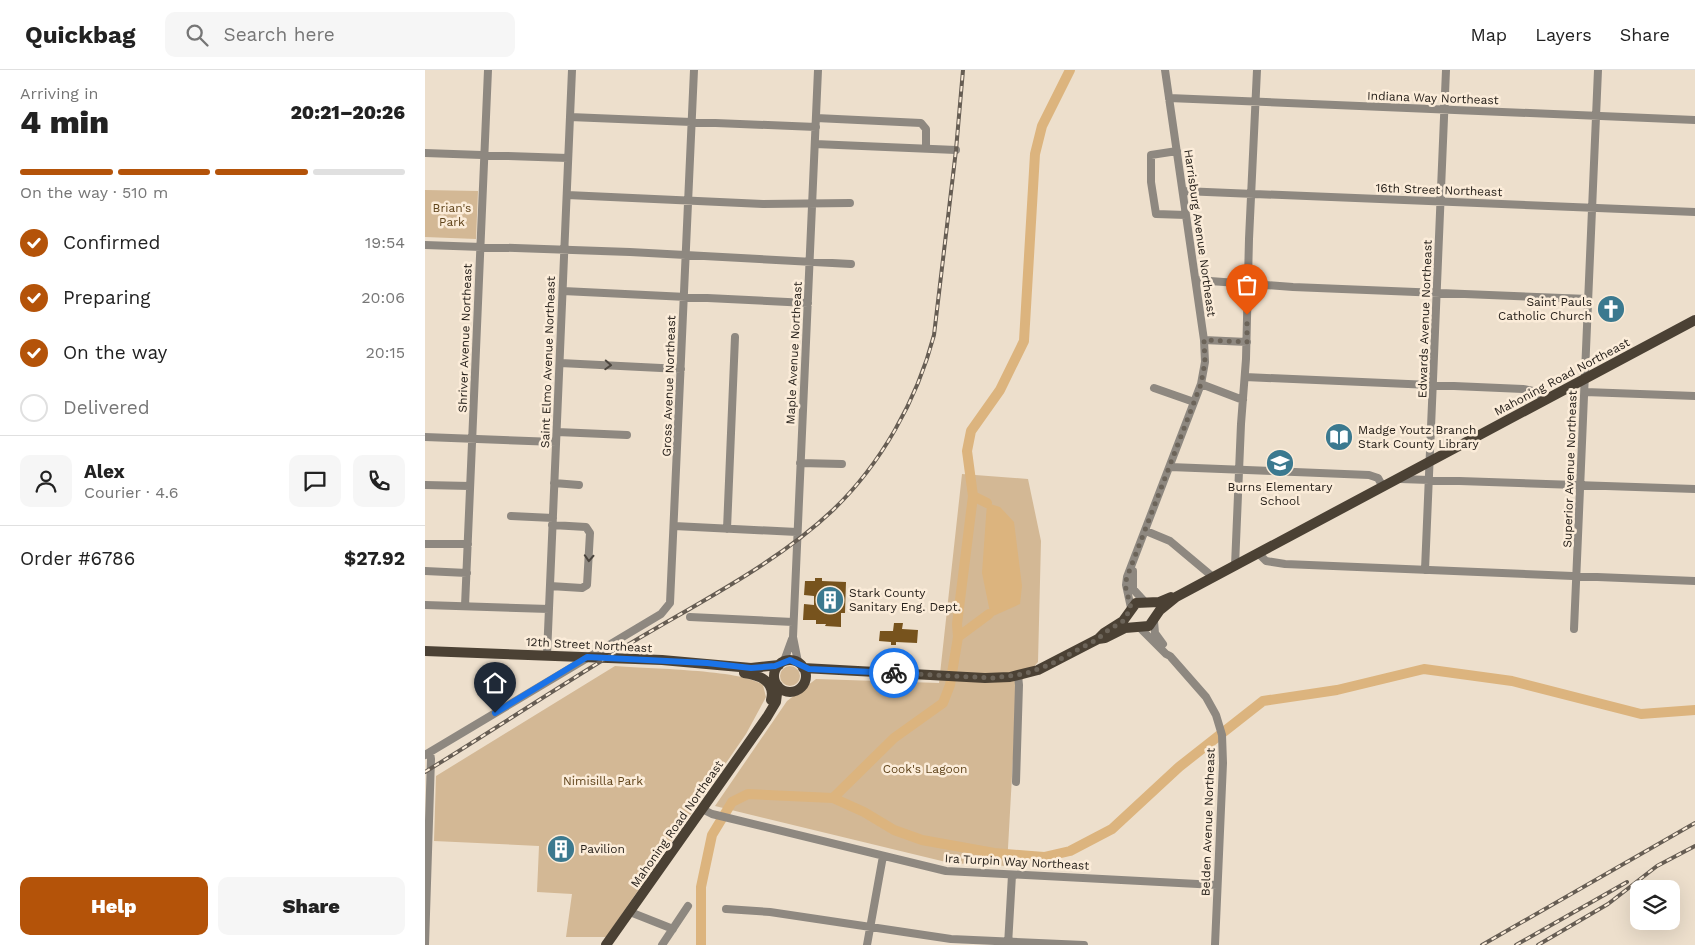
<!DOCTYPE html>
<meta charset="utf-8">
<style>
:root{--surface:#fff;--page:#f6f6f6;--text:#222;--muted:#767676;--line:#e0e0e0;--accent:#b45309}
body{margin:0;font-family:"Work Sans",sans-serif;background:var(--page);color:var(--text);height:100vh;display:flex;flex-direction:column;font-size:19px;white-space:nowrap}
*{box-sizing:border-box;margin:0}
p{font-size:16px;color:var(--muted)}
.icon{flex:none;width:28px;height:28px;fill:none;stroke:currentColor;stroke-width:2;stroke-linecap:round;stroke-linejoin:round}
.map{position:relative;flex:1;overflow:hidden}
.drawer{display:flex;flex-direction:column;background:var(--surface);width:425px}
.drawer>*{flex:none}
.fabs{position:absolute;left:1205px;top:810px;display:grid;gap:10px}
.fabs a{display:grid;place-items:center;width:50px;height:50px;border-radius:10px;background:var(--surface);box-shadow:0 5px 20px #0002;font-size:25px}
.pin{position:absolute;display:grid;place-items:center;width:42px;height:42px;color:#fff;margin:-51px -21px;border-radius:50% 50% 50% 0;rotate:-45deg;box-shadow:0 0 5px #0007}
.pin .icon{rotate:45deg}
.courier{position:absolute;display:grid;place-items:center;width:50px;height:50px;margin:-25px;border:4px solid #1a73e8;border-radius:50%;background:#fff;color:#222;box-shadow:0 1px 6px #0007}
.summary em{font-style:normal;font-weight:800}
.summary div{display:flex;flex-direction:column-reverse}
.summary{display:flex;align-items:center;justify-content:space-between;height:85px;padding:0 20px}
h1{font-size:32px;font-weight:800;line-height:38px}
.bar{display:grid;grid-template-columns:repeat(4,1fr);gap:8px 5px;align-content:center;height:60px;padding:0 20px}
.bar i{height:6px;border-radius:4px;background:var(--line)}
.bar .current{background:var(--accent)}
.bar p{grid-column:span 4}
.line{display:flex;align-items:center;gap:12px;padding:0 20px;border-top:1px solid var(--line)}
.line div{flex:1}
.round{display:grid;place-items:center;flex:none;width:52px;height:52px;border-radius:10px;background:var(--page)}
ol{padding:0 20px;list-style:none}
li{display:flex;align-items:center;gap:15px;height:55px}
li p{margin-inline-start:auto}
li .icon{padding:5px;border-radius:50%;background:var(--accent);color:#fff;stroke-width:4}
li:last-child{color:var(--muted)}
li i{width:28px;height:28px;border:2px solid var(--line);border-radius:50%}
.action{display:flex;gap:10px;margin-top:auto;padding:10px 20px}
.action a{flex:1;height:58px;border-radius:10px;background:var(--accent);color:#fff;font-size:20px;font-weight:800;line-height:58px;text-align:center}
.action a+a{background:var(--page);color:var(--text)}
header{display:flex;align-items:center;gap:30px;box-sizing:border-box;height:70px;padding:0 25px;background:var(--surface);border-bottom:1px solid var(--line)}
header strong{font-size:24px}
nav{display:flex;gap:28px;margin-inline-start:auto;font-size:18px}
.search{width:350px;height:45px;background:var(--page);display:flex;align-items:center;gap:12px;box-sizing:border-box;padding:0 18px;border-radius:10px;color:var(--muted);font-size:19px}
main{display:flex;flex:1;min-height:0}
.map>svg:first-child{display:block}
</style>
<header>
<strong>Quickbag</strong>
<div class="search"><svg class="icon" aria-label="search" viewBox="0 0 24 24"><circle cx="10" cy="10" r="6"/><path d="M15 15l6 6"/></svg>Search here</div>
<nav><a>Map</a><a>Layers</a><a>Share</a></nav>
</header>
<main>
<section class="drawer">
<div class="summary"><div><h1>4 min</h1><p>Arriving in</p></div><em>20:21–20:26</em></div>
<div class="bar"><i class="current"></i><i class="current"></i><i class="current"></i><i></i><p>On the way · 510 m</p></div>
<ol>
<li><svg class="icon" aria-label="check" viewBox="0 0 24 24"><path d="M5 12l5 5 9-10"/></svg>Confirmed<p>19:54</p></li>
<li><svg class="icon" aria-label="check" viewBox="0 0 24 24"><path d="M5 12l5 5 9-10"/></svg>Preparing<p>20:06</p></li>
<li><svg class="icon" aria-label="check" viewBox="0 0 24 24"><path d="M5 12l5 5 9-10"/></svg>On the way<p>20:15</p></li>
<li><i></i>Delivered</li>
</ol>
<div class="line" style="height:90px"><a class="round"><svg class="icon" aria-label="person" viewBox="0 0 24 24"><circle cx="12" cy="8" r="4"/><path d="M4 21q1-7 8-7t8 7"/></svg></a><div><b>Alex</b><p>Courier · 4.6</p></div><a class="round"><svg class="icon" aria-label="chat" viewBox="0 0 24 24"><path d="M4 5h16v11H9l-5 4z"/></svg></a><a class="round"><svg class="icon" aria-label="phone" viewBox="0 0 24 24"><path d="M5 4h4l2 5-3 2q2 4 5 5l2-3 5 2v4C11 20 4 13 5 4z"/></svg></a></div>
<div class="line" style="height:65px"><div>Order #6786</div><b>$27.92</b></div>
<div class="action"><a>Help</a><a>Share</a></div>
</section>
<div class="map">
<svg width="1270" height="875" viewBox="0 0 1270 875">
<rect width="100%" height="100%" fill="#eddfcc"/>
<!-- green -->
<path fill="#d3b895" d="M0,120L53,121L51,169L0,167Z
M537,404L603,409L616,471L613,592L592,616L582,796L525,793L290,736L362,631L391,609L514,613Z
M190,596C221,599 316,599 338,615L341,627L321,664L181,867H141L147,824L112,822L114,776L9,771L11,706Z
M355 606a10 10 0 1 1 20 0a10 10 0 1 1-20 0Z"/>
<!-- water -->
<path fill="#dcb47e" d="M562,433L575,437L589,452L597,516L595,534L566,547L557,503Z"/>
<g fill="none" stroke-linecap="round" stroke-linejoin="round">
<!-- river -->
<path stroke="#dcb47e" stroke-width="10" d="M548,426L562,433
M533,567L564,544
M408,728L469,668L518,633L525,615L533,567L532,554L548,426L542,381L546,361L575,320L599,271L610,84L617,56L645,0
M276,875V817L287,765L307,732L323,724L408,728L439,742L469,760L497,770L569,783L619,787L645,781L687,759L754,697L838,631L912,620L999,599L1087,611L1216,644L1270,640"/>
</g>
<!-- building -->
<path fill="#77531d" d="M390,508H397V511L421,512L420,543H416V557L400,556L401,554H391V550H378L379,534L389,535V526L379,525L380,511H390Z
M469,553H478L477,559L493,560L492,573L471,572V575H466V572L454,571L455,561H468Z
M130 779a6 6 0 1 1 12 0a6 6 0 1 1-12 0Z"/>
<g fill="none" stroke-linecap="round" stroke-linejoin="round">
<!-- minor -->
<path stroke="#8e8880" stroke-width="8" d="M744,28L1270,50
M145,47L391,57
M391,48L496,53L501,59V78
M390,74L531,80
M752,81L726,85V112L731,144L761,145
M0,83L143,88
M758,121L1270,142
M142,125L338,134L425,133
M0,175L205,182L426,194
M771,210L868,217L1163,229
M138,221L383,233
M779,270L822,272
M135,293L256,299
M820,307L1098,319L1113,322L1119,331
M776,314L818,330
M729,318L769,332
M1160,322L1270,326
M132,362L202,365
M0,367L131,372
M375,393L417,394
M745,397L944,405L953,408L958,417
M975,409L1270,419
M129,413L154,415
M0,415L45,416
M86,446L128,448
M249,456L372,462
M302,459L310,267
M721,461L745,471L788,507
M0,474H43
M833,483L841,491L860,494L1270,511
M810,496L816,354L821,289L824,169L832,0
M1000,500L1021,0
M0,501L42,503
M708,501V519L719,531
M125,516L157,518L162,515L165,463L161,457L127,455
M0,535L124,539
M40,536L63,0
M706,538L701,515L702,507L776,314L780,292L779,270L740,0
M265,547L368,552
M729,551L730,563L738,574
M715,558L741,584L745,586L781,627L791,645L797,665L798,693L790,875
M1149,559L1173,0
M122,585L147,0
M359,591L367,569
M373,592L368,567L393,0
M0,685L236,544L245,533L269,0
M591,712L594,615L593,606
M277,739L287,744L521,801L792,815
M301,839L345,842L526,869L659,875
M205,842L248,859
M0,875L6,689L5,683
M237,875L263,836
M442,875L458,786
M583,875L587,805"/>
<!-- major -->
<path stroke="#4b4134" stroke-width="10" d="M673,569L680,568L700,558L724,556L735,540L751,527L1270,250
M0,581L237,590L326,598L354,595
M349 606a16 16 0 1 1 32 0a16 16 0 1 1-32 0Z
M378,598L560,608L585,607L613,600L673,569L679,563L698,551L711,533L734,532L746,527
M319,603C334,605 351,611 346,630
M181,875L342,647L351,632L353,616"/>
<defs>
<path id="rail" d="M0,702C65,662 130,619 196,579C265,537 349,496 408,440C456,394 492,330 509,265L531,80L538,0
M1057,875L1270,753
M1091,875L1202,812
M1113,875L1183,834L1232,796L1270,776"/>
</defs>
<!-- rail casing -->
<use href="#rail" stroke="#665d53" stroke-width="4"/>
<!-- rail -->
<use href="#rail" stroke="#fbecd9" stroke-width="2" stroke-dasharray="5.5" stroke-linecap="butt"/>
</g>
<!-- one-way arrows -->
<defs><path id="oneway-chevron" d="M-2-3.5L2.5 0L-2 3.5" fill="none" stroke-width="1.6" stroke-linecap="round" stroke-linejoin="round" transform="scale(1.25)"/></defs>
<g stroke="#4b453e">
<use href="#oneway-chevron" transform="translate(183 295) rotate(3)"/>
<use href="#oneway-chevron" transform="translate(164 488) rotate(93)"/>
</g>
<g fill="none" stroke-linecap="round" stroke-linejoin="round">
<!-- done -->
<path stroke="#6c6459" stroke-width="5" stroke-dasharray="0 9" d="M469,603L568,608L599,604L624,595L673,569L679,563L698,551L706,538L700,515L702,507L776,314L780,292L779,270L822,272V245"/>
<!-- route -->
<path stroke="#1a73e8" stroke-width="6" d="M70,643L162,587L282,593L326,598L350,596L365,590L384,599L469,603"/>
</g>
<!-- icons -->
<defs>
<symbol id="church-disc" viewBox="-11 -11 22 22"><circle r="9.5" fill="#3b798f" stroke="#fbecd9"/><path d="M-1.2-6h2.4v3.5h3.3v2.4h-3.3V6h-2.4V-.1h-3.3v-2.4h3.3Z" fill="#fff"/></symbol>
<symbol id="library-disc" viewBox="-11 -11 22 22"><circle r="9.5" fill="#3b798f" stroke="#fbecd9"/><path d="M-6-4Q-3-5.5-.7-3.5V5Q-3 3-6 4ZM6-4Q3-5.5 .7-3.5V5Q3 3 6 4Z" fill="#fff"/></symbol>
<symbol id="school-disc" viewBox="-11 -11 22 22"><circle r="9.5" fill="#3b798f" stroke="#fbecd9"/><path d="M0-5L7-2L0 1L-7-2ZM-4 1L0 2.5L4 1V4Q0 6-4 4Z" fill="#fff"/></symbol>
<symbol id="building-disc" viewBox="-11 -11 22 22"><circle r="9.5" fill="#3b798f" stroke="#fbecd9"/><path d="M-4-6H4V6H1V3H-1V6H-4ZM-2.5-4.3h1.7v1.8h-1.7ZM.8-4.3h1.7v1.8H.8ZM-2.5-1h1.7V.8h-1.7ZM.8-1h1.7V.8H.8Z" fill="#fff"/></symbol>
</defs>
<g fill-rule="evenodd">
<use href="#church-disc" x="1170" y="223" width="32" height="32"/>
<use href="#library-disc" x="898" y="351" width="32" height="32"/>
<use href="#school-disc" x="839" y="377" width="32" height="32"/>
<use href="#building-disc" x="389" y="514" width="32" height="32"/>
<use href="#building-disc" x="120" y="763" width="32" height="32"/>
</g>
<g text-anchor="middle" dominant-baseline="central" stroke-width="5" stroke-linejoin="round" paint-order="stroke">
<!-- street labels -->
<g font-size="12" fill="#27211b" stroke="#fbecd9">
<text transform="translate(1008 28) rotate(2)">Indiana Way Northeast</text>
<text transform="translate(1014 120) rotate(2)">16th Street Northeast</text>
<text transform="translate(775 163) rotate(82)">Harrisburg Avenue Northeast</text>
<text transform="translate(1000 249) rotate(-88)">Edwards Avenue Northeast</text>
<text transform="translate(40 268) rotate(-88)">Shriver Avenue Northeast</text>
<text transform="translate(369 283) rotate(-87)">Maple Avenue Northeast</text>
<text transform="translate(123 292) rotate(-88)">Saint Elmo Avenue Northeast</text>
<text transform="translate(1137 307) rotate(-28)">Mahoning Road Northeast</text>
<text transform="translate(244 316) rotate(-88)">Gross Avenue Northeast</text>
<text transform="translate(1145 399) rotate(-88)">Superior Avenue Northeast</text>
<text transform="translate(164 575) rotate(3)">12th Street Northeast</text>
<text transform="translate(783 752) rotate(-88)">Belden Avenue Northeast</text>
<text transform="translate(252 754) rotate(-55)">Mahoning Road Northeast</text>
<text transform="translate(592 792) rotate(3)">Ira Turpin Way Northeast</text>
</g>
<!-- park labels -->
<g font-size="12" fill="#60441b" stroke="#fbecd9">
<text x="27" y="138">Brian's<tspan x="27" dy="14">Park</tspan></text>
<text x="500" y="699">Cook's Lagoon</text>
<text x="178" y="711">Nimisilla Park</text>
</g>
<!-- poi labels -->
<g font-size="12" fill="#27211b" stroke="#fbecd9" text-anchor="start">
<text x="1167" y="232" text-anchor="end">Saint Pauls<tspan x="1167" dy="14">Catholic Church</tspan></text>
<text x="933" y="360">Madge Youtz Branch<tspan x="933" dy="14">Stark County Library</tspan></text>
<text x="855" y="417" text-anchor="middle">Burns Elementary<tspan x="855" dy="14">School</tspan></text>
<text x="424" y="523">Stark County<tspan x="424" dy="14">Sanitary Eng. Dept.</tspan></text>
<text x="155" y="779">Pavilion</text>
</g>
</g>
</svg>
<div class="fabs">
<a><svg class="icon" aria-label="layers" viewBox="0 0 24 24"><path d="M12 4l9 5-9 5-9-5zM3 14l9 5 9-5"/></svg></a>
</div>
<div class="pin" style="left:822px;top:245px;background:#ea580c"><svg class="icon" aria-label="bag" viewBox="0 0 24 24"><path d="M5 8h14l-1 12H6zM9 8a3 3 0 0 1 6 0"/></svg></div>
<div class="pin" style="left:70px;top:643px;background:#1f2937"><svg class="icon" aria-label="home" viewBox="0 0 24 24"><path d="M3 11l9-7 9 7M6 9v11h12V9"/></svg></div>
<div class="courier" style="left:469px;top:603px"><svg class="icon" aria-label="bike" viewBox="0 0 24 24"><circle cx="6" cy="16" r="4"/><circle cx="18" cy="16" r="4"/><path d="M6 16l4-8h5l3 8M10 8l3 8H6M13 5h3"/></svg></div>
</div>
</main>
